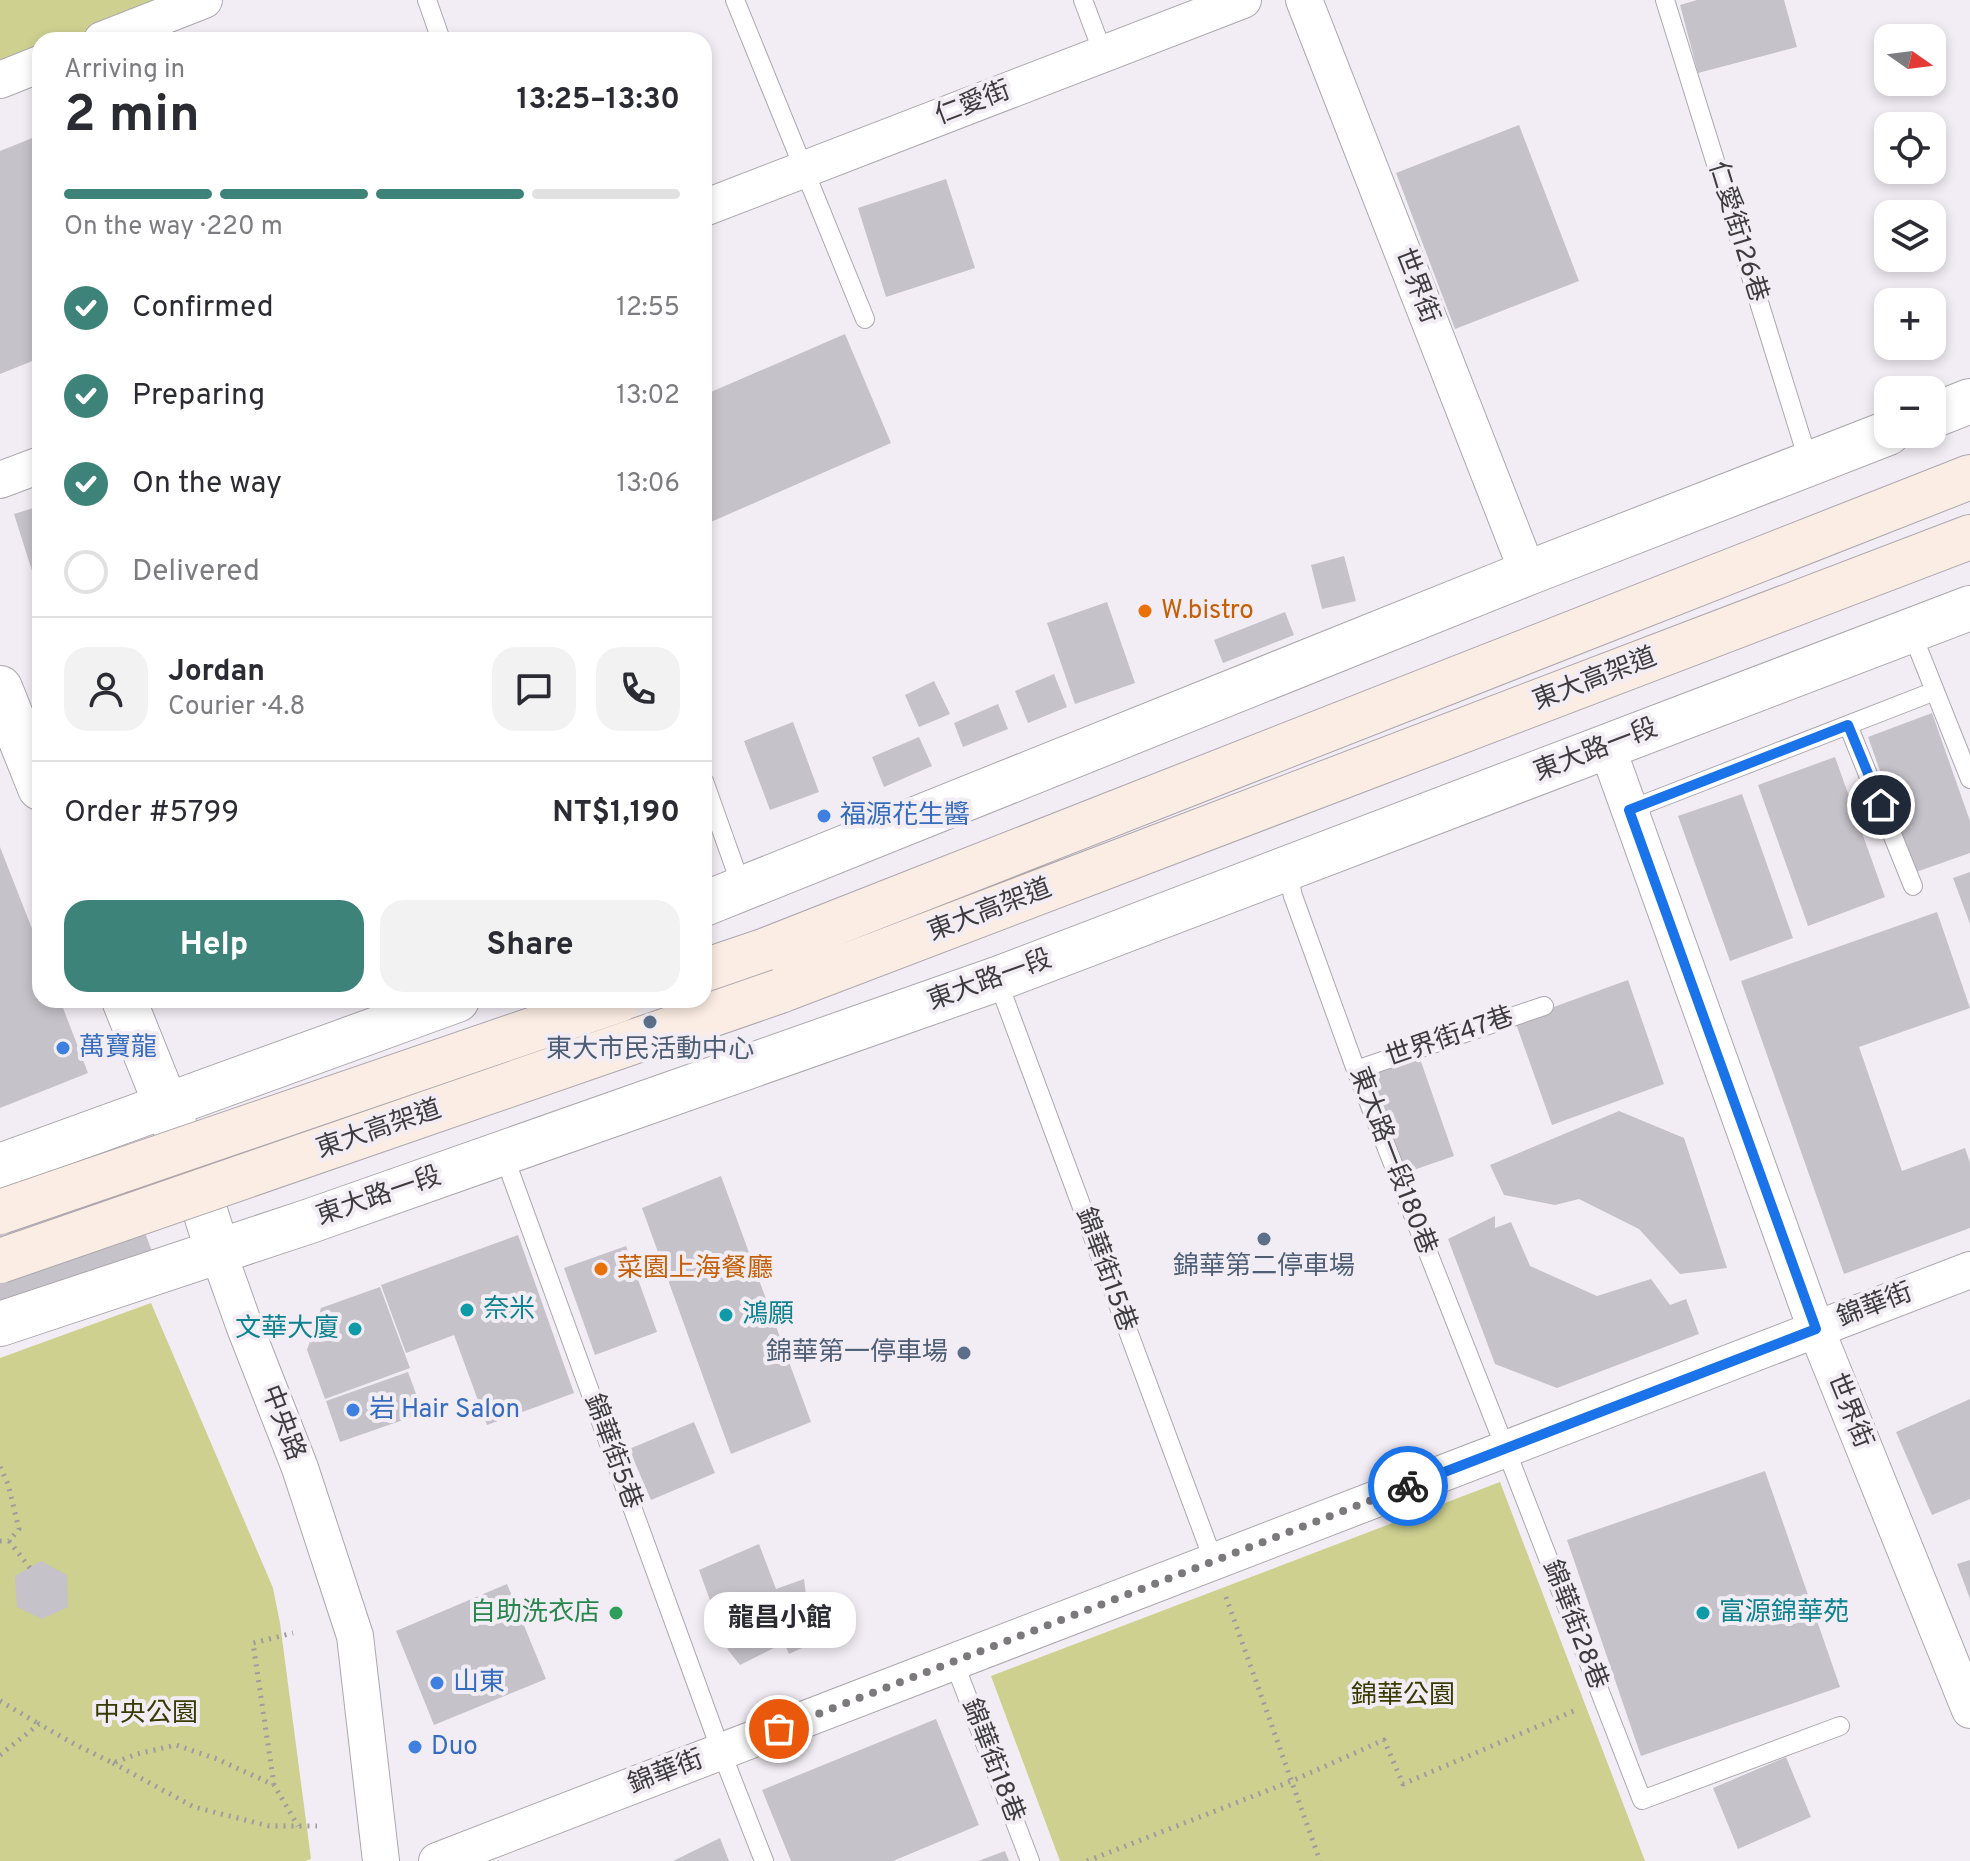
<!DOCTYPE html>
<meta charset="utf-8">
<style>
:root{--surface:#fff;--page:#f2f2f3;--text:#2b2b33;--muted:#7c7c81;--line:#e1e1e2;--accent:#3d837a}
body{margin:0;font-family:Overpass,"Noto Sans TC",sans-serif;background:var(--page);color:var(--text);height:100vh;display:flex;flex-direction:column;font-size:30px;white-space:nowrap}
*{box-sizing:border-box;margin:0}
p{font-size:26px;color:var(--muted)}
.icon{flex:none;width:44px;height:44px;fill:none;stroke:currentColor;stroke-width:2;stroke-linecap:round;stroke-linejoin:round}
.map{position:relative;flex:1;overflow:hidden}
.sheet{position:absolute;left:32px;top:32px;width:680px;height:976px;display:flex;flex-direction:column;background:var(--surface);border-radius:24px;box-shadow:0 4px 12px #0003}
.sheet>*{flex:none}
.needle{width:52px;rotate:104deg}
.fabs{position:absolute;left:1874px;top:24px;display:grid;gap:16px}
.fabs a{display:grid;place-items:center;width:72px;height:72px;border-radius:16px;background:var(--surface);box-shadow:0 4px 12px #0003;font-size:40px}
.pin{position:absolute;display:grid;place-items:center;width:68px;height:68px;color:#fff;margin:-34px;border:4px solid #fff;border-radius:50%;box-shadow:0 2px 8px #0007}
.courier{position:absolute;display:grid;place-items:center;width:80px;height:80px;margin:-40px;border:6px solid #1a73e8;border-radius:50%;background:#fff;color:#222;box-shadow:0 2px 10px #0007}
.bubble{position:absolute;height:56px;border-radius:24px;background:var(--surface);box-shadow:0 4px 12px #0003;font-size:26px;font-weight:700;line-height:56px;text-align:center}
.summary em{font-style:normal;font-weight:700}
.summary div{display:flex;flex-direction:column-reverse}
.summary{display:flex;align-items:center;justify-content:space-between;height:136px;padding:0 32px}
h1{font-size:52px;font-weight:700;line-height:60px}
.bar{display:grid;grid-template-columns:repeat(4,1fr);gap:12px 8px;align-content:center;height:96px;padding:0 32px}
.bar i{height:10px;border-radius:6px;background:var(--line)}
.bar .on{background:var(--accent)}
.bar p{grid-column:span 4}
.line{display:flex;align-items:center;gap:20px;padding:0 32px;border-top:2px solid var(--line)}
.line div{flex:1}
.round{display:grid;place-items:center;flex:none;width:84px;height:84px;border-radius:24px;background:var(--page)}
ol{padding:0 32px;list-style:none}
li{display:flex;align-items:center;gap:24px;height:88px}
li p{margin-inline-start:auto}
li .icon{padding:8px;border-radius:50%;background:var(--accent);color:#fff;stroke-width:4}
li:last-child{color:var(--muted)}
li i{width:44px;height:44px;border:4px solid var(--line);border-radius:50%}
.cta{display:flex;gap:16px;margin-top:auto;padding:16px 32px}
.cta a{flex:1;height:92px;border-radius:24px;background:var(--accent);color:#fff;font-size:32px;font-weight:700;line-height:92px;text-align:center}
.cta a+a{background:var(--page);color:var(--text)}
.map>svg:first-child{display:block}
</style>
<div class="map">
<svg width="1970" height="1861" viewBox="0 0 1970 1861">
<rect width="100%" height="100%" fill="#f2edf4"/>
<!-- green -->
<path fill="#cdd08f" d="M0,0H203L102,40H40V64L0,80Z
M151,1303L273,1588L280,1623L311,1859L305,1861H0V1358Z
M1500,1482L1645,1861H1060L991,1676Z"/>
<!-- building -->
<path fill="#c5c2c9" d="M1697,0H1784L1797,47L1698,73L1680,5Z
M1519,125L1579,281L1455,329L1396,173Z
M40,135V358L0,374V151Z
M946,179L975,268L886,297L858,208Z
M845,334L891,443L704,525V395Z
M40,506V593H39L14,514Z
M1344,556L1356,601L1322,609L1311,565Z
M1107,602L1135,683L1075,704L1047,623Z
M1285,612L1294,635L1223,663L1214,640Z
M1054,674L1067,707L1028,723L1015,691Z
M934,681L950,714L919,727L905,695Z
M998,704L1008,729L963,747L954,723Z
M1932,713L1970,821V853L1916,872L1868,737Z
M793,722L819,792L770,810L744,741Z
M919,737L932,766L884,787L872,757Z
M1835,757L1885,897L1808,926L1758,785Z
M1742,794L1793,938L1730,961L1678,816Z
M0,847L40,949V1000H60L88,1073L0,1108Z
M1970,872V924L1953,878Z
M1937,912L1970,1008L1859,1047L1902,1171L1965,1148L1970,1163V1228L1844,1274L1741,981Z
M1628,980L1664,1084L1552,1125L1515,1021Z
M1419,1056L1454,1156L1405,1173L1370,1073Z
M1619,1111L1684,1138L1727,1268L1680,1274L1639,1229L1579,1199L1555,1205L1504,1195L1490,1165Z
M721,1176L811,1422L731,1454L642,1208Z
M134,1185L144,1230L153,1254L0,1309V1202Z
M1495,1216V1228L1511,1222L1530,1266L1597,1296L1651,1279L1670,1305L1686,1299L1699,1334L1557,1388L1495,1364L1448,1239Z
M518,1235L574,1393L487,1425L454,1335L406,1353L381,1285Z
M626,1246L657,1332L595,1355L564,1268Z
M380,1287L410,1368L325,1399L307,1350L321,1308Z
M408,1372L423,1413L340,1442L326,1401Z
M1970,1399V1499L1932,1515L1896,1432Z
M694,1422L715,1473L651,1500L629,1449Z
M1765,1471L1840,1687L1641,1756L1567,1540Z
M759,1544L776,1589L804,1579L807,1603L819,1592L830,1635L789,1654L784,1643L740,1665L728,1650L699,1570Z
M1970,1560V1599L1957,1564Z
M41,1561L67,1575L68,1607L42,1619L17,1607L15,1576Z
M507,1584L546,1679L434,1725L396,1631Z
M936,1719L979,1825L893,1861H791L762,1790Z
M1786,1757L1811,1817L1738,1849L1713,1788Z
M720,1838L729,1861H673Z
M1005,1851L1009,1861H978Z"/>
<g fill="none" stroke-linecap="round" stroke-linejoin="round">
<defs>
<path id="service" d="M427,0L441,40
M735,0L865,319
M1083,0L1103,53
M1665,0L1809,463
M1911,631L1970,779
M1848,725L1913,886
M704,781L742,888
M1629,810L1935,691
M1287,869L1293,896L1356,1070L1506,1450L1642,1800L1840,1726
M997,979L1214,1562
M1356,1070L1544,1006
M503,1153L721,1751L764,1861
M954,1662L1030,1861"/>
<path id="minor" d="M1304,0L1528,573
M102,40L204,0
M0,80L40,64
M704,208L1243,0
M0,480L40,465
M1607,747L1816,1329L1970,1710
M218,1252L244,1325L300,1468L355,1636L381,1861
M437,1861L1970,1270"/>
<path id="tertiary" d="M1932,416L1970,401
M0,688L40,788
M704,904L1528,573L1888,433
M124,1000L191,1167L218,1252
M0,1166L457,1000
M0,1324L310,1221L997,979L1970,608"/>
<path id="secondary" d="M704,971L766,950L1970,477
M780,991L1970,537"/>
</defs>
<!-- service casing -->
<use href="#service" stroke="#aca7ae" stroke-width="20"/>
<!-- minor casing -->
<use href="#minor" stroke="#aca7ae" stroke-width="38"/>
<!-- tertiary casing -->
<use href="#tertiary" stroke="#aca7ae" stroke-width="46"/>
<!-- secondary casing -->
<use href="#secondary" stroke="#aca7ae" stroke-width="46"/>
<!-- path -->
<path stroke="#9f9ca0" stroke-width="5" stroke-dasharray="2 6" stroke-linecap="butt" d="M0,1467L8,1484L19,1529L9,1541H0
M9,1541L30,1568
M1226,1597L1320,1861
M0,1701L39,1724
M0,1755L39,1724L74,1744L113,1763L137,1754L176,1745L217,1759L274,1785L298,1826
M113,1763L194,1807L269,1826H317
M274,1785L253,1643L293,1633
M1087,1861L1292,1781L1384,1740L1403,1784L1576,1710"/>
<!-- service -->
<use href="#service" stroke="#fff" stroke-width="18"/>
<!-- minor -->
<use href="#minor" stroke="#fff" stroke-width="36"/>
<!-- tertiary -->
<use href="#tertiary" stroke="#fff" stroke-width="44"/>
<!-- secondary -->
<use href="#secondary" stroke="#fbede3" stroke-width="44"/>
<defs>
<path id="secondary-bridge" d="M0,1212L619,1000
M0,1261L780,991"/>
</defs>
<!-- secondary-bridge casing -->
<use href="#secondary-bridge" stroke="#aca7ae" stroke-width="46" stroke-linecap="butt"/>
<!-- secondary-bridge -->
<use href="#secondary-bridge" stroke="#fbede3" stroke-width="44"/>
</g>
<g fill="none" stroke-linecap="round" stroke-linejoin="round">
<!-- done -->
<path stroke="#7c797d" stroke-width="8" stroke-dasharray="0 14.4" d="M779,1729L1408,1486"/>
<!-- route -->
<path stroke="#1a73e8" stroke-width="10" d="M1408,1486L1816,1329L1629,810L1848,725L1881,805"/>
</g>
<!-- markers -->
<g fill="#e8710a" stroke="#f2edf4" stroke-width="3">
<circle cx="1145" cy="611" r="8"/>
<circle cx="601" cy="1269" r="8"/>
</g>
<g fill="#3f7fe0" stroke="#f2edf4" stroke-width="3">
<circle cx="824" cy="816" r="8"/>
<circle cx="63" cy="1048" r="8"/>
<circle cx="353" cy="1410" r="8"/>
<circle cx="437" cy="1683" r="8"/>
<circle cx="415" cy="1747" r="8"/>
</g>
<g fill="#5c6f8a" stroke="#f2edf4" stroke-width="3">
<circle cx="650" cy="1022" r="8"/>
<circle cx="1264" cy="1239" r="8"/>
<circle cx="964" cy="1353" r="8"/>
</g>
<g fill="#0f9aa8" stroke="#f2edf4" stroke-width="3">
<circle cx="467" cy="1310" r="8"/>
<circle cx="726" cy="1315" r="8"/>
<circle cx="355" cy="1329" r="8"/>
<circle cx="1703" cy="1613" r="8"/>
</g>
<circle fill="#2e9e5b" stroke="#f2edf4" stroke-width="3" cx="616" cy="1613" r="8"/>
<g text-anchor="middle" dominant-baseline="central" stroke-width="8" stroke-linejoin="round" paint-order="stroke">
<!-- street labels -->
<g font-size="26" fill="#3d3b3d" stroke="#f2edf4">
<text transform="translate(973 104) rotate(-21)">仁愛街</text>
<text transform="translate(1737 232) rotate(73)">仁愛街126巷</text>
<text transform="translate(1416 286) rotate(69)">世界街</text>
<text transform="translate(1595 680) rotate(-21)">東大高架道</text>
<text transform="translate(1596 751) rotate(-21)">東大路一段</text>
<text transform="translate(990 911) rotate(-21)">東大高架道</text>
<text transform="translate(990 981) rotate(-20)">東大路一段</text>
<text transform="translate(1450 1038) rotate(-19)">世界街47巷</text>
<text transform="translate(379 1130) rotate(-19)">東大高架道</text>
<text transform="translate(1392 1161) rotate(69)">東大路一段180巷</text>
<text transform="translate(379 1197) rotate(-19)">東大路一段</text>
<text transform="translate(1105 1270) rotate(70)">錦華街15巷</text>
<text transform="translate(1875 1306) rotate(-21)">錦華街</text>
<text transform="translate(1849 1411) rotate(68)">世界街</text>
<text transform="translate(282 1423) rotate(69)">中央路</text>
<text transform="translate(612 1452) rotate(70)">錦華街5巷</text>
<text transform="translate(1574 1625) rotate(69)">錦華街28巷</text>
<text transform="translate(992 1761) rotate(69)">錦華街18巷</text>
<text transform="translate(666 1773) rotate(-21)">錦華街</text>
</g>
<!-- food labels -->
<g font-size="26" fill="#c56008" stroke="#f2edf4" text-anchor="start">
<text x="1161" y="611">W.bistro</text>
<text x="617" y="1269">菜園上海餐廳</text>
</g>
<!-- shop labels -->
<g font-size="26" fill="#366cbe" stroke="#f2edf4" text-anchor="start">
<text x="840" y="816">福源花生醬</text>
<text x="79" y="1048">萬寶龍</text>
<text x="369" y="1410">岩 Hair Salon</text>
<text x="453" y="1683">山東</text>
<text x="431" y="1747">Duo</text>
</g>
<!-- service labels -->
<g font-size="26" fill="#4e5e75" stroke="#f2edf4">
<text x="650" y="1050">東大市民活動中心</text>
<text x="1264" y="1267">錦華第二停車場</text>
<text x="948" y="1353" text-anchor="end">錦華第一停車場</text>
</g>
<!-- culture labels -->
<g font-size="26" fill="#0d838f" stroke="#f2edf4" text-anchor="start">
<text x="483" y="1310">奈米</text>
<text x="742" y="1315">鴻願</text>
<text x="339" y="1329" text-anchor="end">文華大廈</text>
<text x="1719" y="1613">富源錦華苑</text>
</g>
<!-- leisure labels -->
<g font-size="26" fill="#27864d" stroke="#f2edf4" text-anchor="end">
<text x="600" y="1613">自助洗衣店</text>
</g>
<!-- park labels -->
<g font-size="26" fill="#393a00" stroke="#f2edf4">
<text x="1403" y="1696">錦華公園</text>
<text x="146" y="1714">中央公園</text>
</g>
</g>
</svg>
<div class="fabs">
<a><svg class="needle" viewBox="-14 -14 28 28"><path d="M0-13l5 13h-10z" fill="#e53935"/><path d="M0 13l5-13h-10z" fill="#7c7c81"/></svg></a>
<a><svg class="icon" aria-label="locate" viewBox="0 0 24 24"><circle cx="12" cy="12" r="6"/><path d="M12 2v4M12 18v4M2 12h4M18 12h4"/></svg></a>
<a><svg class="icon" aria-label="layers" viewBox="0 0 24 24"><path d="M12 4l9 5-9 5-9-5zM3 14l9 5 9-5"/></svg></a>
<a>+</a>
<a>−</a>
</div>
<div class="pin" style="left:779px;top:1729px;background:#ea580c"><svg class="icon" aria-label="bag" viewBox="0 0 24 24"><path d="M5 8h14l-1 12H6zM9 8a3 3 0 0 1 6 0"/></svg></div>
<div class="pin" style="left:1881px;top:805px;background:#1f2937"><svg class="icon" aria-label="home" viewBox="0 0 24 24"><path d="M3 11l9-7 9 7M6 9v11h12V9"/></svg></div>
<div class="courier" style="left:1408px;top:1486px"><svg class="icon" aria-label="bike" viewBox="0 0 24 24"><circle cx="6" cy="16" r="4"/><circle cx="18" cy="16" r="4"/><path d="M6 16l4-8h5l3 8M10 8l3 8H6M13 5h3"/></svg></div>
<div class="bubble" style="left:704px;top:1592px;width:152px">龍昌小館</div>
<section class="sheet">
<div class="summary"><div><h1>2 min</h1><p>Arriving in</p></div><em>13:25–13:30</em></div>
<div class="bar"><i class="on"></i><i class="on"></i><i class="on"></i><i></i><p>On the way · 220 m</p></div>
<ol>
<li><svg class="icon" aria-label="check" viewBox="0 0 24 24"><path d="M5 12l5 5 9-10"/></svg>Confirmed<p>12:55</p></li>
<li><svg class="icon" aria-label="check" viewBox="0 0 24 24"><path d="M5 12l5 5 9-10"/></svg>Preparing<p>13:02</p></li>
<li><svg class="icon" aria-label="check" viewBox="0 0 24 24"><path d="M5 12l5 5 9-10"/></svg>On the way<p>13:06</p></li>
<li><i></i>Delivered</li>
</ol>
<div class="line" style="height:144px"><a class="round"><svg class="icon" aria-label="person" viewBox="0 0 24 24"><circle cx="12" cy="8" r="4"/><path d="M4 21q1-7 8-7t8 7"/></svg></a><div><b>Jordan</b><p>Courier · 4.8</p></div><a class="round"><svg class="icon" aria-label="chat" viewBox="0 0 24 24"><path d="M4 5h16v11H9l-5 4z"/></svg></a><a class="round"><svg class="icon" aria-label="phone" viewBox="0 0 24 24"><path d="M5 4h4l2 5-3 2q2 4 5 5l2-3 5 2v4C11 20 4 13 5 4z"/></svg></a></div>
<div class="line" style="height:104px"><div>Order #5799</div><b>NT$1,190</b></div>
<div class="cta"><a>Help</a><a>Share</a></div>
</section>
</div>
